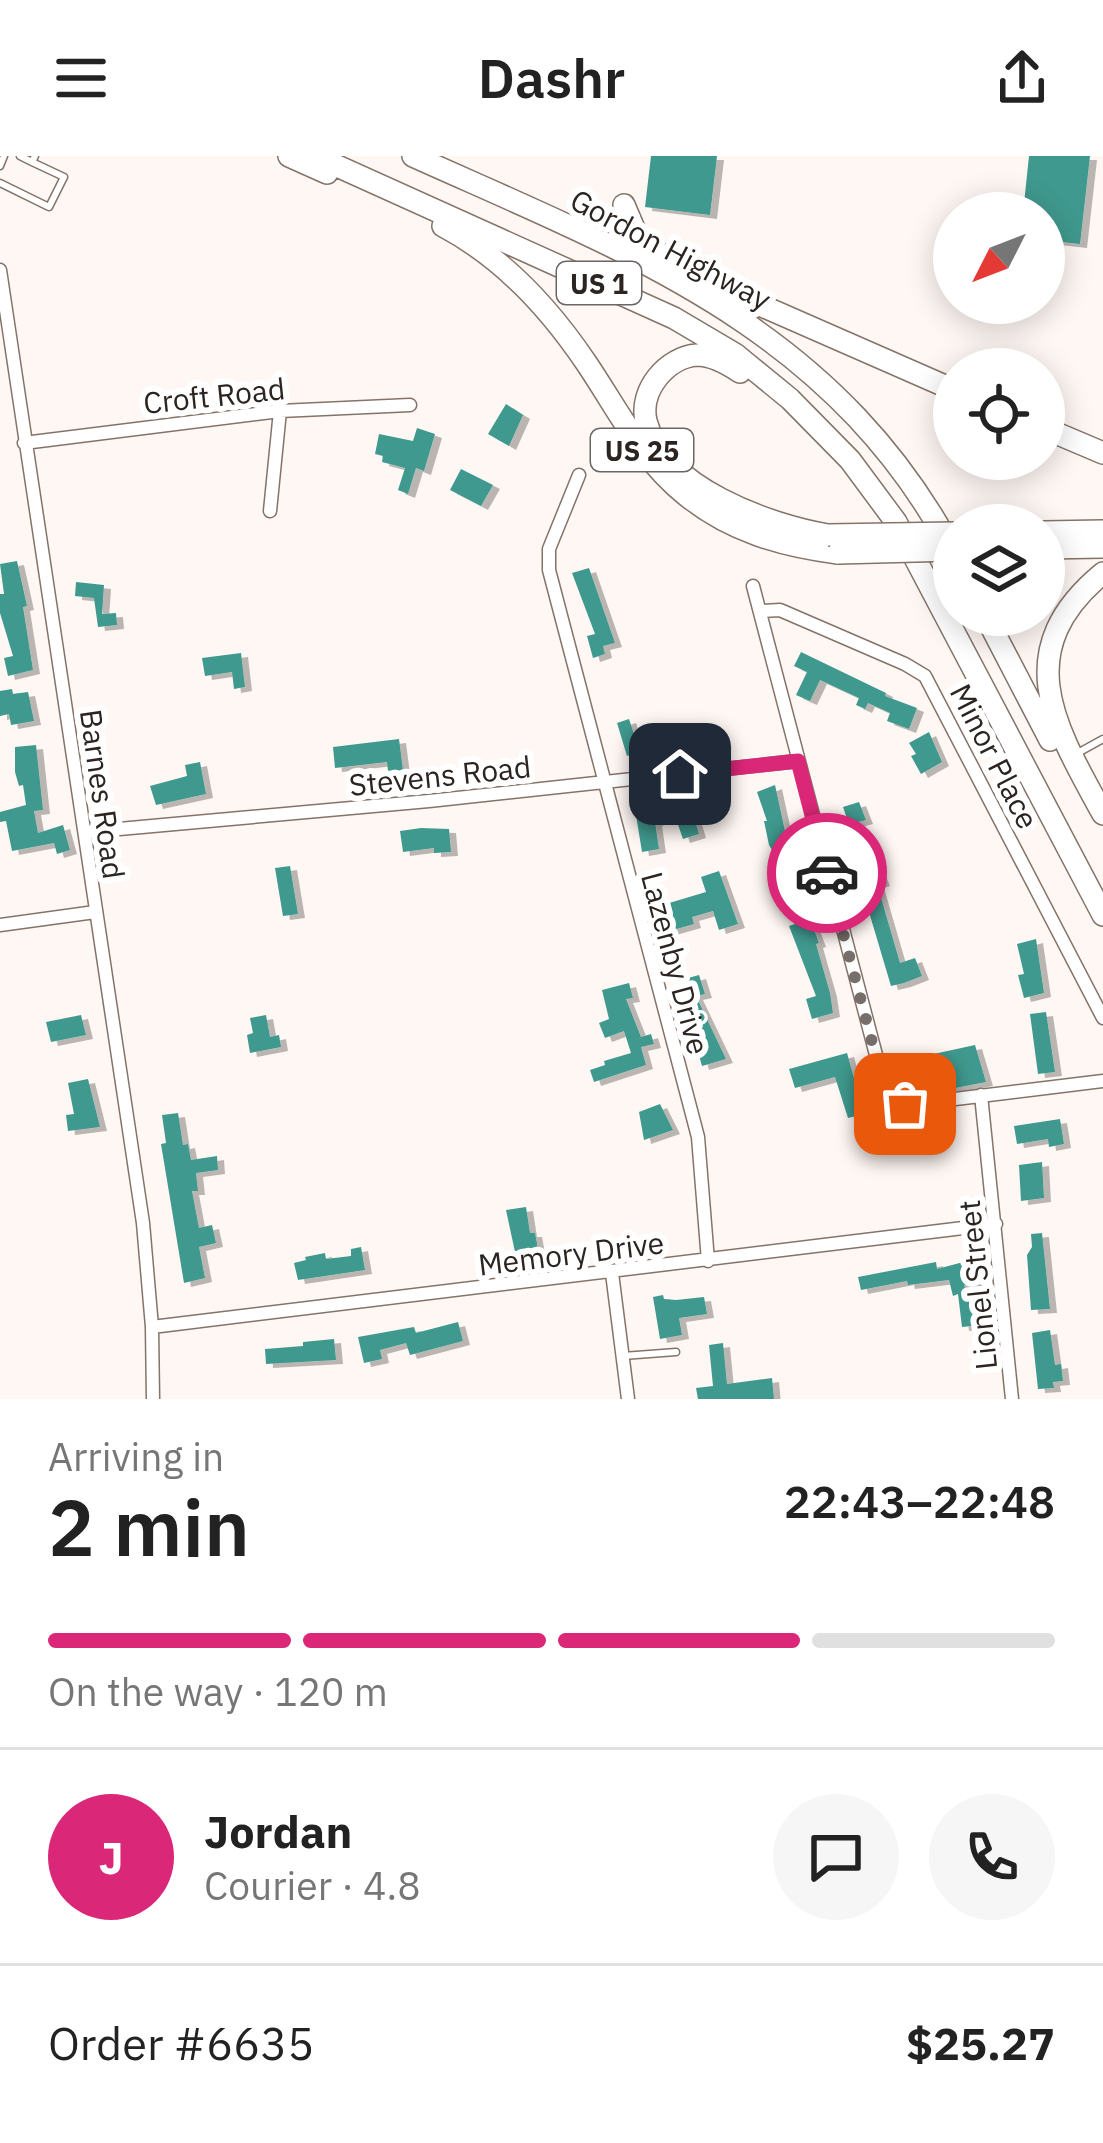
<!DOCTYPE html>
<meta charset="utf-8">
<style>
:root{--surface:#fff;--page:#f6f6f6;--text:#222;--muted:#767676;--line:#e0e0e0;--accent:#db2777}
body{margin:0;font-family:"IBM Plex Sans",sans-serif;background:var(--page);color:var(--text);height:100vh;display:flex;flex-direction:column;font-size:45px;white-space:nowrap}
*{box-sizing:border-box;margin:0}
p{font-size:39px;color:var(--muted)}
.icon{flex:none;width:66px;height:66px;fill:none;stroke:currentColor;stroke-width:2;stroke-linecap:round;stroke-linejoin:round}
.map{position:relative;height:1243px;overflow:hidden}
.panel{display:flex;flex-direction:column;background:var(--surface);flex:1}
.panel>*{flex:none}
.needle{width:78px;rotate:228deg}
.buttons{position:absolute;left:933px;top:36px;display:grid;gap:24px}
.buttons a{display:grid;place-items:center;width:132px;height:132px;border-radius:50%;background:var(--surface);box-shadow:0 6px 30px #0003;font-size:60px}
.pin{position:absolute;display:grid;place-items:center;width:102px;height:102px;color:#fff;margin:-51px;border-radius:24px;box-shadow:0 6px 18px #0006}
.courier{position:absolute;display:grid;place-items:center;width:120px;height:120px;margin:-60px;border:9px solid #db2777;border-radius:50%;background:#fff;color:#222;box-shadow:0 3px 15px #0007}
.head em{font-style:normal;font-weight:600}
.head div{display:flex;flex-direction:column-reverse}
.head{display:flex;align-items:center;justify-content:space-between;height:204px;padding:0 48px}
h1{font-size:78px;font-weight:600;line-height:90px}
.bar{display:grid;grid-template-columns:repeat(4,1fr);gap:18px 12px;align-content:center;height:144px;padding:0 48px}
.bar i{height:15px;border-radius:9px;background:var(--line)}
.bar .active{background:var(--accent)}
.bar p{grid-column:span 4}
.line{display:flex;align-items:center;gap:30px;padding:0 48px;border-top:3px solid var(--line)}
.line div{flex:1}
.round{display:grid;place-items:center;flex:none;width:126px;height:126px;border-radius:63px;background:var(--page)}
header{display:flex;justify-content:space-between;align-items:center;height:156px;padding:0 48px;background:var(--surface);font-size:54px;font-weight:600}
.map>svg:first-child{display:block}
</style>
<header><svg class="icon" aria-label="menu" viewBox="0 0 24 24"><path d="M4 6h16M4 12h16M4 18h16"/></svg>Dashr<svg class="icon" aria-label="share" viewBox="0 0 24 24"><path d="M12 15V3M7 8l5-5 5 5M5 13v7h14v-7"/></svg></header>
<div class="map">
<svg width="1103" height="1243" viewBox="0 0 1103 1243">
<defs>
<filter id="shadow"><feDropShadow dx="7" dy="4" stdDeviation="0" flood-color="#0004"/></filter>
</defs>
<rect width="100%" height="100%" fill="#fff7f3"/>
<!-- building -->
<path fill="#3f998e" filter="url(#shadow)" d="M651,0H717L710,59L645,51Z
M1029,0H1090L1080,88L1044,84V57H1023Z
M506,248L523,259L509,290L488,278Z
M417,272L435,278L424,315L416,312L408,338L398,334L405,312L382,306L383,300L375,298L379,278L413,285Z
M461,313L493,329L481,350L450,334Z
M17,405L27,450L23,451L33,514L8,520L4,502L13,500L0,457V438H4L0,408Z
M589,412L615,487L603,490L605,498L593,502L587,480L595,478L572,417Z
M76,426L104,429L102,458L116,457L117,469L98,471L94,442L75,440Z
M801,496L886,537L885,540L917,552L909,573L887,565L890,557L868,547L865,553L856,549L859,542L820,524L810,545L796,539L807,516L794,510Z
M241,497L245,531L234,533L232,516L205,520L202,502Z
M12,533L13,538L28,536L34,565L11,569L9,558L0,560V535Z
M629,563L635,581L673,569L678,585L659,596L657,591L627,600L617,567Z
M929,576L942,606L921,618L911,600L916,598L909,587Z
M399,583L403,614L388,615L387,606L335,612L333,591Z
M36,589L43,654L34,655L38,677L63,669L70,694L57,698L54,687L12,695L6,665L0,666V656L26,649L23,629L19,630L15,616V591Z
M200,606L206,638L156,649L150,630L187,620L185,609Z
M775,629L788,689L801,713L806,752L819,787L816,788L830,837L833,857L812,863L806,843L816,840L789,770L795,768L784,729L792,727L769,689L764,665H767L757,636Z
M689,645L699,678L683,683L675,660L655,666L659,693L642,696L636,659L667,655L666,651Z
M859,646L866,664L858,666L883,726L877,728L900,807L915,802L922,820L904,827L891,830L855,709L859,708L851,691L856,689L843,651Z
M421,672L449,673L451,696L434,697V692L403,696L400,675Z
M290,710L298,758L283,760L275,712Z
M719,715L738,768L719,774L713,755L692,761L694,768L666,776L659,750L706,736L701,721Z
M1036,783L1044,837L1024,842L1018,819L1024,818L1017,788Z
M699,819L705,838L696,840L726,903L702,910L697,892L701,890L681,824Z
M629,827L633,842L626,843L641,881L651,878L654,888L641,891L646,909L594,926L590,914L605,909L604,905L631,897L624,875L605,882L599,867L609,863L602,834Z
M1046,856L1055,916L1038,918L1030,858Z
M81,859L86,879L51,886L46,866Z
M266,859L270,881L279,879L281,891L250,897L247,879L253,877L250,862Z
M975,889L986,926L950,933L947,924L915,933L906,904Z
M847,897L864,958L848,962L835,921L795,932L789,913Z
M88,923L100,971L68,975L66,959L74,958L68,927Z
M660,948L673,974L644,984L639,956Z
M178,957L183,989L188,988L191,1004L217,1000L218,1014L196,1017L198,1035H192L199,1072L212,1069L216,1087L199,1091L205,1122L184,1127L161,988L166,987L162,959Z
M1060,963L1064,988L1049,991L1048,983L1017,988L1014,970Z
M1042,1006L1044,1042L1021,1045L1019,1009Z
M526,1051L530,1077H535L538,1093L515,1096L506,1054Z
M1042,1077L1050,1153L1031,1154L1027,1099L1032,1091L1031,1078Z
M361,1091L365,1114L298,1124L294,1107L306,1104L305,1101L325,1097L326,1103L351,1100V1093Z
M971,1104L977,1126L964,1129L970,1149L978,1148L981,1169L962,1171L958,1138L953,1140L949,1124L908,1129L907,1125L861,1134L858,1121L936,1106L937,1113Z
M663,1139L664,1143L676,1144L704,1141L707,1158L679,1162L682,1179L660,1183L653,1141Z
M458,1166L463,1185L410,1199L406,1187L380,1194L382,1203L364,1207L358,1181L414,1171L416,1177Z
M1050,1174L1055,1209L1061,1208L1063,1225L1053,1226L1054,1232L1038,1233L1032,1177Z
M334,1183L336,1204L266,1208L265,1193L303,1190V1186Z
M723,1187L727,1228L772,1222L774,1243H698L696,1232L713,1230L709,1189Z"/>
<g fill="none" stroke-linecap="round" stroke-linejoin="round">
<defs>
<path id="service" d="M20,0L32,6
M0,10L4,0
M0,27L49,51L64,21L32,6L35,0
M1074,599L1103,583
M623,1200L676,1196"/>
<path id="minor" d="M0,114L143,1067L152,1171L153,1243
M24,287L280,255L410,249
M579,319L549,393V414L698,981L708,1105
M270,355L280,255
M753,430L886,937L900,948H914L1103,925
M761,455L780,454L905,508L925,520L1103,862
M86,676L429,645L798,605
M0,769L95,756
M981,939L1012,1243
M612,1117L628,1243
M152,1171L996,1068"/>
<path id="trunk" d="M289,0L327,17
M315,0L674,162L735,198L790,243L850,304L896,366L1103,759
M413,0C631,98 830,170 951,392
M624,49L641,89L710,121
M443,70C502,101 550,153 587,208C618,254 642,304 686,339C730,375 782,390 838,397
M696,121L954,234
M740,216C728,208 713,199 697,199C667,201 639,234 646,265C663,332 769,369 828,379
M1044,272L1103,297
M1044,376L1103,375
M1044,392L1103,391
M1103,417C1008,495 1055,571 1103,658
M985,459L1050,584"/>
</defs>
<!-- service casing -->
<use href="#service" stroke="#847369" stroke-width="9"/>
<!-- minor casing -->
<use href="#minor" stroke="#847369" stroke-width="15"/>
<!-- trunk casing -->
<use href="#trunk" stroke="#847369" stroke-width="24"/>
<!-- service -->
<use href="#service" stroke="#fff" stroke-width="6"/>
<!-- minor -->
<use href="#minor" stroke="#fff" stroke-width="12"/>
<!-- trunk -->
<use href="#trunk" stroke="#fff" stroke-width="21"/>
<defs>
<path id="trunk-bridge" d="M828,379L954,377
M838,397L954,394"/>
</defs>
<!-- trunk-bridge casing -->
<use href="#trunk-bridge" stroke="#847369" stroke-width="24" stroke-linecap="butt"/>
<!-- trunk-bridge -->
<use href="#trunk-bridge" stroke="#fff" stroke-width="21"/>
</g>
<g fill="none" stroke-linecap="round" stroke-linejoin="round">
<!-- done -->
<path stroke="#756e6a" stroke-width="12" stroke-dasharray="0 21.6" d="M827,717L884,931L895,946L905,948"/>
<!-- route -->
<path stroke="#db2777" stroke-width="15" d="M680,618L798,605L827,717"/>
</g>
<g text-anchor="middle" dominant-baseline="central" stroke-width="12" stroke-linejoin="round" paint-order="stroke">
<!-- shield labels -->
<g fill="#fff" stroke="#6b6663" stroke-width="3">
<rect x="557" y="106" width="84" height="42" rx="9"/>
<rect x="591" y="273" width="102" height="42" rx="9"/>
</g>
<g font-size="27" font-weight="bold" fill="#2b2420">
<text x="599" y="127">US 1</text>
<text x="642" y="294">US 25</text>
</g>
<!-- street labels -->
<g font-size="30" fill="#2b2420" stroke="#fff">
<text transform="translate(671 93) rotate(28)">Gordon Highway</text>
<text transform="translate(214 239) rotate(-6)">Croft Road</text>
<text transform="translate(995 600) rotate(63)">Minor Place</text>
<text transform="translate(440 619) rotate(-6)">Stevens Road</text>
<text transform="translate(103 638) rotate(82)">Barnes Road</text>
<text transform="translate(676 807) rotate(75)">Lazenby Drive</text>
<text transform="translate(571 1097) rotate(-7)">Memory Drive</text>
<text transform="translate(977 1129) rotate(-96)">Lionel Street</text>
</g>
</g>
</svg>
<div class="buttons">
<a><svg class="needle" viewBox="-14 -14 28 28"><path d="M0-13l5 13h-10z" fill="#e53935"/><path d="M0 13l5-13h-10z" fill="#767676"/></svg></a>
<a><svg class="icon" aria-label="locate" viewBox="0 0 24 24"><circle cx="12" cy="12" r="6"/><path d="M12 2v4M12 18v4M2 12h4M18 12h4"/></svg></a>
<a><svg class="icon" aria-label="layers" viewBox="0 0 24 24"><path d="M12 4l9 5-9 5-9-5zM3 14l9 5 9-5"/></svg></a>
</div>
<div class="pin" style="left:905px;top:948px;background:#ea580c"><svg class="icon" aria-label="bag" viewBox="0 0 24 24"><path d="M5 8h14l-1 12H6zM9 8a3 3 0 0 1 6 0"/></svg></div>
<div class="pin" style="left:680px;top:618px;background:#1f2937"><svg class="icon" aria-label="home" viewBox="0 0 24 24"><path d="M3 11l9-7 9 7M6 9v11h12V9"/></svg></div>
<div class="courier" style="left:827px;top:717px"><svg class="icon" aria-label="car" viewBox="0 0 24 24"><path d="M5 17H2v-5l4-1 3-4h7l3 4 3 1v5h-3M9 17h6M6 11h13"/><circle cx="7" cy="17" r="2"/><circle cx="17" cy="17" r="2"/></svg></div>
</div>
<section class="panel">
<div class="head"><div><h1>2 min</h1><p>Arriving in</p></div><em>22:43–22:48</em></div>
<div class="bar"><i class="active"></i><i class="active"></i><i class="active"></i><i></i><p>On the way · 120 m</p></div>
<div class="line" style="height:216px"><b class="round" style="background:var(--accent);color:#fff">J</b><div><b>Jordan</b><p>Courier · 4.8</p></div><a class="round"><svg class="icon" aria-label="chat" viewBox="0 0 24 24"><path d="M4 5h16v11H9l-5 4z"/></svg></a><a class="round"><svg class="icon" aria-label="phone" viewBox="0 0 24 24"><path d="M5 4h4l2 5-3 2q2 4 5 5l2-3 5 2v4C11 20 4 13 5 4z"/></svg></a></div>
<div class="line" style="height:156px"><div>Order #6635</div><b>$25.27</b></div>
</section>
